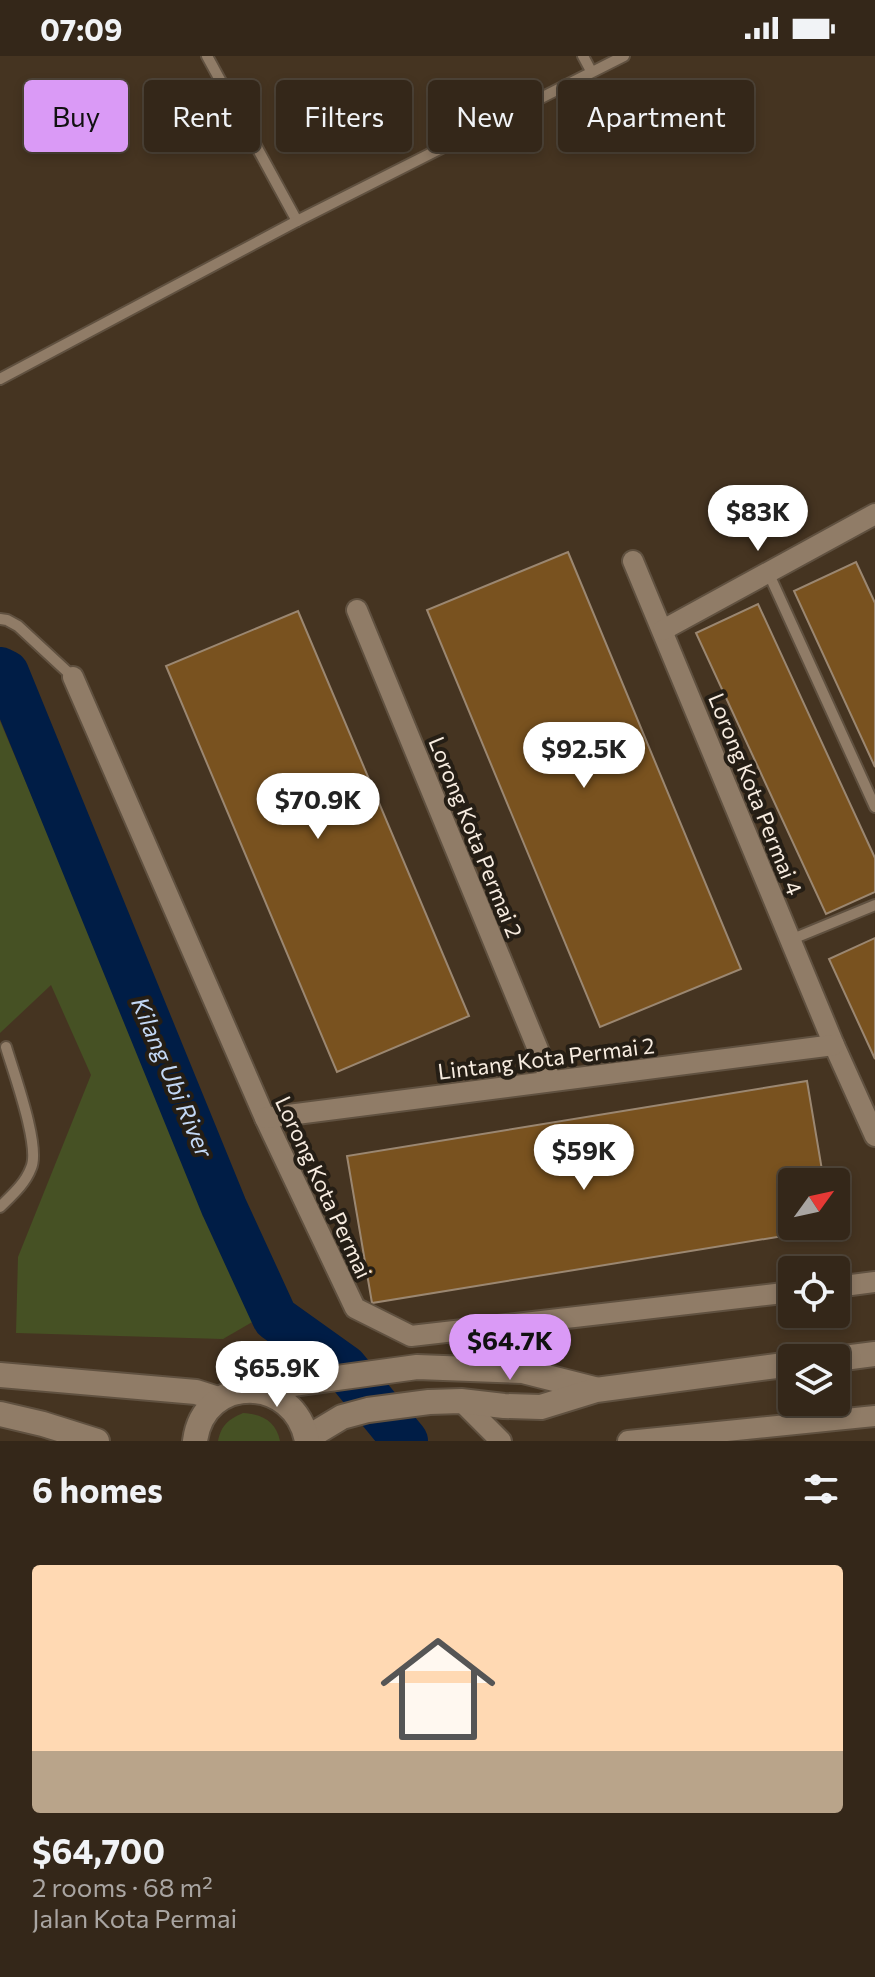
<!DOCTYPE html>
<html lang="en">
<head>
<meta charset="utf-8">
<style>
	:root { --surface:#342719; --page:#3c2f22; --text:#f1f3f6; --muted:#a9a5a2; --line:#4e4438; --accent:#da9af6 }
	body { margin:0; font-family:Commissioner,sans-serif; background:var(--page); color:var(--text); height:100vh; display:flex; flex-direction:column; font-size:30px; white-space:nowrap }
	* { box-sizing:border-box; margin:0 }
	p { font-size:26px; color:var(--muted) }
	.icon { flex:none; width:44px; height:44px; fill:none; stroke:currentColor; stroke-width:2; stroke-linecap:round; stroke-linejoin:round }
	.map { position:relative; height:1385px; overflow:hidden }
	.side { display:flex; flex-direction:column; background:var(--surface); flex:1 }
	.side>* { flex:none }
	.hud { position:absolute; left:24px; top:24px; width:828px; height:72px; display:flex; gap:16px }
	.needle { width:52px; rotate:57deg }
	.tools { position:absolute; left:778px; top:1112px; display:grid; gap:16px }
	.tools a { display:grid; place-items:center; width:72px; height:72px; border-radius:8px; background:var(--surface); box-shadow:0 4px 12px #0003,0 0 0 2px var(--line); font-size:40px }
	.price { position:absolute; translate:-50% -68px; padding:0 18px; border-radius:28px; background:#fff; color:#222; font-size:26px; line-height:52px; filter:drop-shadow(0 2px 4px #0008) }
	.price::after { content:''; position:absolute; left:50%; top:48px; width:24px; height:18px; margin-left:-12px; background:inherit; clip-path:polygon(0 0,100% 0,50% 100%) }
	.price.selected { background:var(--accent); color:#111 }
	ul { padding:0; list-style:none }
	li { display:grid; align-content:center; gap:16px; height:424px; padding:0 32px }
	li+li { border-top:2px solid var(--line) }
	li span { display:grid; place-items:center; height:248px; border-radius:8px; color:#555 }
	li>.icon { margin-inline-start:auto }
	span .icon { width:144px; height:144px; fill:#fffc; stroke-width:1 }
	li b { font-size:34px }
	h2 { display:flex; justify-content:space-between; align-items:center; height:96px; padding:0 32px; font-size:34px }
	.tag { padding:0 28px; border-radius:8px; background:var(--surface); box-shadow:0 4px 12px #0003,0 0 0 2px var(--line); font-size:28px; line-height:72px }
	.tag.selected { background:var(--accent); color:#111 }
	.status { display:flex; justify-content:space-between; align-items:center; height:56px; padding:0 40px; background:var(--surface); direction:ltr }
	.status svg { height:22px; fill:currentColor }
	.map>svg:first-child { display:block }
	.green { fill:#465124 }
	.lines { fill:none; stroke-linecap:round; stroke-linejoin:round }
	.river { stroke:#001d46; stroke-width:46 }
	.building { fill:#79521f; stroke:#9b8771; stroke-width:2 }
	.lane-casing { stroke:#605140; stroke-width:14 }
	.street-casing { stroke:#605140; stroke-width:24 }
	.secondary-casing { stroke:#605140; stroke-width:28 }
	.lane { stroke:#907c67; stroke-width:10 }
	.street { stroke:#907c67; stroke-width:20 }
	.secondary { stroke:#907c67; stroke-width:24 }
	.labels { text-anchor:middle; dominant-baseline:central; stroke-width:8; stroke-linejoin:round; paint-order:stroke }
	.street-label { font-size:22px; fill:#f7ece0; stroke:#251e15 }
	.water-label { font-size:24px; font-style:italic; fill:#c3d8f5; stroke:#251e15 }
</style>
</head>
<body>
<div class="status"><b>07:09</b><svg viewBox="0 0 49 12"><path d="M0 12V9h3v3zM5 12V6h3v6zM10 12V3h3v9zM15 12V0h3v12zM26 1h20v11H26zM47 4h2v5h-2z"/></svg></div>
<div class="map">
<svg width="875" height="1385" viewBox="0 0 875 1385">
	<rect width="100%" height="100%" fill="#453421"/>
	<g class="green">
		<path d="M 0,665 L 254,1265 L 223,1283 L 16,1277 L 18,1201 L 91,1019 L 51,929 L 0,977 Z"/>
		<path d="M 243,1357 C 262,1358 276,1365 280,1385 L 218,1385 C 221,1369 229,1363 243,1357 Z"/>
	</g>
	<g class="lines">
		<path class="river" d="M 0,614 L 6,617 L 224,1151 L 275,1262 L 345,1312 L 405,1385"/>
	</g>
	<g class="building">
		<path d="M 568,496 L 741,913 L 600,971 L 427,554 Z"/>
		<path d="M 856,506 L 875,547 L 875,711 L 794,535 Z"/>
		<path d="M 758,548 L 875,802 L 875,836 L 826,858 L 696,577 Z"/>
		<path d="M 298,555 L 469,960 L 337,1016 L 166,610 Z"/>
		<path d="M 875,882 L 875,1003 L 829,903 Z"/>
		<path d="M 807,1025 L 824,1126 L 792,1126 L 792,1170 L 832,1172 L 372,1247 L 347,1100 Z"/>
	</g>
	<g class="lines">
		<defs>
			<g id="lane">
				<path d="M 207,0 L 297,165"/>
				<path d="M 583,0 L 591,15"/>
				<path d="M 0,323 L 297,165 L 624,0"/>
				<path d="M 768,516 L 875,751"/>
				<path d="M 0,563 L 7,564 L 18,570 L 73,621"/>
				<path d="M 790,884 L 875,849"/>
				<path d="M 0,1151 C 12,1139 25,1128 31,1112 C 41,1091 13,1015 6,991"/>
			</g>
			<g id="street">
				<path d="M 633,505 L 834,989 L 875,1080"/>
				<path d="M 357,554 L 551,1025"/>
				<path d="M 663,574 L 875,458"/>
				<path d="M 73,621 L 265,1062 L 355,1252 L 411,1280 L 792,1236"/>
				<path d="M 265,1062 L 834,989"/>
				<path d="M 836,1231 L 875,1226"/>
				<path d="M 461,1345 L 501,1385"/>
				<path d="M 628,1385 L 875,1360"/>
			</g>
			<g id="secondary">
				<path d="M 836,1303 L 875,1298"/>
				<path d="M 0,1319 L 196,1336 L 218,1343"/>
				<path d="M 235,1336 L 417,1311 L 523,1315 L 594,1333"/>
				<path d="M 0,1358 L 43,1368 L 97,1385"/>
				<path d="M 307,1382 L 342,1361 L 368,1354 L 429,1346 L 461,1345 L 504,1350 L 541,1351 L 596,1334 L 792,1308"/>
				<path d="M 195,1385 C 204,1317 295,1319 307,1385"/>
			</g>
		</defs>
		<use href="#lane" class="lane-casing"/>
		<use href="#street" class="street-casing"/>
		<use href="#secondary" class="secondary-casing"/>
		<use href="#lane" class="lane"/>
		<use href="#street" class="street"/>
		<use href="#secondary" class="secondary"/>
	</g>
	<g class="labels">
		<g class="street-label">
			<text transform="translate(756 738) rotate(68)">Lorong Kota Permai 4</text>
			<text transform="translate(476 781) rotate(68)">Lorong Kota Permai 2</text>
			<text transform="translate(546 1002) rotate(-7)">Lintang Kota Permai 2</text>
			<text transform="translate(324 1131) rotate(65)">Lorong Kota Permai</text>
		</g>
		<g class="water-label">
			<text transform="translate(173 1021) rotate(67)">Kilang Ubi River</text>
		</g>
	</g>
</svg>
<div class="tools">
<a><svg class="needle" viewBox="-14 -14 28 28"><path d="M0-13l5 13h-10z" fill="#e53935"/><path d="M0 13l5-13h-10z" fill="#a9a5a2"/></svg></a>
<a><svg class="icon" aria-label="locate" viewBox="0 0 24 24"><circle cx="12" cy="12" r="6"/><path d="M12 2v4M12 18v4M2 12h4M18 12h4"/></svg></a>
<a><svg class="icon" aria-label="layers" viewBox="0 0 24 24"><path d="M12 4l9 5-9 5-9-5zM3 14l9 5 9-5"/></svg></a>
</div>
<b class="price" style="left:758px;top:497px">$83K</b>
<b class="price" style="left:584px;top:734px">$92.5K</b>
<b class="price" style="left:318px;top:785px">$70.9K</b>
<b class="price" style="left:584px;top:1136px">$59K</b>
<b class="price selected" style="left:510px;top:1326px">$64.7K</b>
<b class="price" style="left:277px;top:1353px">$65.9K</b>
<div class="hud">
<a class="tag selected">Buy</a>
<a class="tag">Rent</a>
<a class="tag">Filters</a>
<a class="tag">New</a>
<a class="tag">Apartment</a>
</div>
</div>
<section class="side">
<h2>6 homes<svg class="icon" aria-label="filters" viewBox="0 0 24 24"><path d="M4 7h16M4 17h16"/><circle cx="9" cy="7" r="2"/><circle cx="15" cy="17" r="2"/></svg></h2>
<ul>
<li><span style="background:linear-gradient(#ffd9b3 75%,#b9a48a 0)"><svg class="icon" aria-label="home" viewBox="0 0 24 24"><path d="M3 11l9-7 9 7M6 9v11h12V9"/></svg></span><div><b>$64,700</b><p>2 rooms · 68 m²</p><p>Jalan Kota Permai</p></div></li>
</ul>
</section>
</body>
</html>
